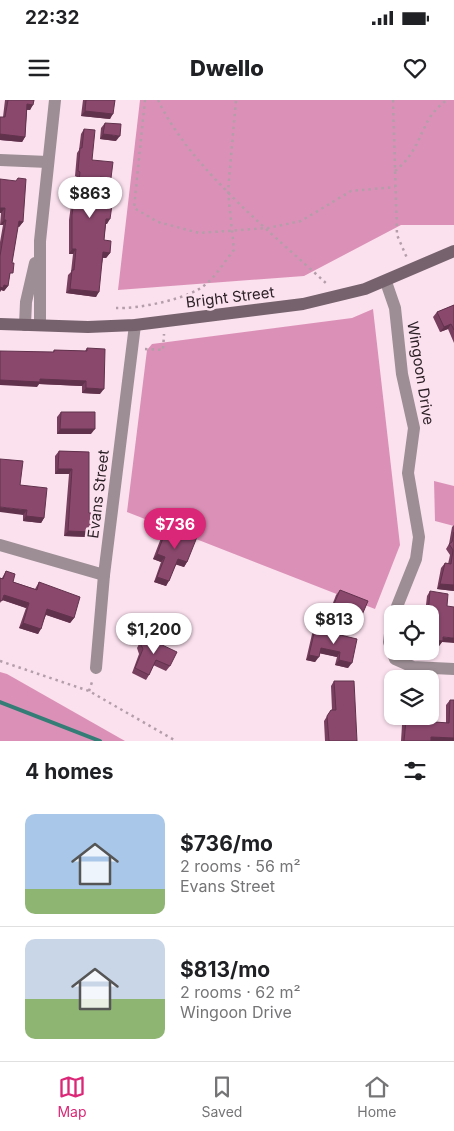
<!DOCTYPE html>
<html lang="en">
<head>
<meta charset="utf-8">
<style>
	:root { --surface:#fff; --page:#f2f2f2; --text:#202124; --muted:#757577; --line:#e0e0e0; --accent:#db2777 }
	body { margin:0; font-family:Inter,sans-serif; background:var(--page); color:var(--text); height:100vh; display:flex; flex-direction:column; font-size:19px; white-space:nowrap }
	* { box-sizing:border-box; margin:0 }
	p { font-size:16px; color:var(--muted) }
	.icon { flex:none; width:28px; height:28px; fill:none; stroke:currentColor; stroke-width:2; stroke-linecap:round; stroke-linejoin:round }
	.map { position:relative; height:641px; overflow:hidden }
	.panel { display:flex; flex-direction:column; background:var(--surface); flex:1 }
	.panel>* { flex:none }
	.tools { position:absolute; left:384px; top:505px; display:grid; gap:10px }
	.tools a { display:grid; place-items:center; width:55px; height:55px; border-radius:10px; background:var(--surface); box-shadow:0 1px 4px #0004; font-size:25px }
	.price { position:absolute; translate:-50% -42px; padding:0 11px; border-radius:18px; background:#fff; color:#222; font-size:16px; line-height:32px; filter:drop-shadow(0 1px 2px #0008) }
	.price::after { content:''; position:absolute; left:50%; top:30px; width:15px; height:11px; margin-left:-8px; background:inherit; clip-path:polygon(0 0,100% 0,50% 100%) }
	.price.active { background:var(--accent); color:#fff }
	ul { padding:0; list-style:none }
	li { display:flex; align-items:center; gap:15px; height:125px; padding:0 25px }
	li+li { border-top:1px solid var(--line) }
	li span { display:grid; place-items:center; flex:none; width:140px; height:100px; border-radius:10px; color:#555 }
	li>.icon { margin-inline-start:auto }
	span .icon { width:60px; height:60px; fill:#fffc; stroke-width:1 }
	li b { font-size:21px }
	h2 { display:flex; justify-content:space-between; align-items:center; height:60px; padding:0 25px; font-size:21px }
	.status { display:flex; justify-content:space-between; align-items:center; height:35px; padding:0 25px; background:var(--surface); direction:ltr }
	.status svg { height:14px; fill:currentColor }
	header { display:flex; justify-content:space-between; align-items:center; height:65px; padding:0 25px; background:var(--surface); font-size:22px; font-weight:800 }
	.tabs { display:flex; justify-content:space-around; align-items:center; height:70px; border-top:1px solid var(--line); background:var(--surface); font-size:14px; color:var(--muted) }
	.tabs a { display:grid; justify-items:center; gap:2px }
	.tabs .active { color:var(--accent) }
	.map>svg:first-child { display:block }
	.forest { fill:#db91b7 }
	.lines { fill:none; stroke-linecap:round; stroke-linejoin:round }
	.stream { stroke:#337d76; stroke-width:4 }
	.path { stroke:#b49ea9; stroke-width:2.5; stroke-dasharray:2.5 4; stroke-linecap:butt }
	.street { stroke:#9c8e94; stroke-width:12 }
	.secondary { stroke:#76626c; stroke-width:12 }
	.wall { fill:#773e5e }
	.shaded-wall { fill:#61324c }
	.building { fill:#8a486d; stroke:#61324c }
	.labels { text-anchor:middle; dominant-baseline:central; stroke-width:5; stroke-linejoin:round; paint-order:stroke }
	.street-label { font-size:15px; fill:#2b1f25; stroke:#fbe1ee }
</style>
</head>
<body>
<div class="status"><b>22:32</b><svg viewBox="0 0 49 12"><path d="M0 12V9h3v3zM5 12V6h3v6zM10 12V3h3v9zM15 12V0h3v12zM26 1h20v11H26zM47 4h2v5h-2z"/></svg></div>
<header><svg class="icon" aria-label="menu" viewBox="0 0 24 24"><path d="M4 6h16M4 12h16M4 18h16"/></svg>Dwello<svg class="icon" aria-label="heart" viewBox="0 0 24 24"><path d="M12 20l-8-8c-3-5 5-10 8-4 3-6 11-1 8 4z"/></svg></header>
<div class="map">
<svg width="454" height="641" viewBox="0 0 454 641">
	<rect width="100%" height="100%" fill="#fbe1ee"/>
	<g class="forest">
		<path d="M 140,0 L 454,0 L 454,125 L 401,125 L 304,176 L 118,190 Z"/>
		<path d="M 373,209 L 400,445 L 375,509 L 127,412 L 147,250 L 152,244 L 352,218 Z"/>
		<path d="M 434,381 L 454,386 L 454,426 L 435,421 Z"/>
		<path d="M 0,572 L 7,574 L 125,641 L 0,641 Z"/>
	</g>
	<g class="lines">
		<path class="stream" d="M 0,602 L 100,641"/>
		<g class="path">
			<path d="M 145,0 L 134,108 L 158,122 L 199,133 L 268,128 L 301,121 L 351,91 L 395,87"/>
			<path d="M 158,0 C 191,69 272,133 328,185"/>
			<path d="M 393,0 L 397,135 L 407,158"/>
			<path d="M 395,71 C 425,47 418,20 447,0"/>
			<path d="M 116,208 C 138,209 190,199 206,184 C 217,175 225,161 234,150 L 228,91 L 236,0"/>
			<path d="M 145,249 L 163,250 L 164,234"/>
			<path d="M 0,561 L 89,591 L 176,641"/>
			<path d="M 89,591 L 93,579"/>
		</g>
		<g class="street">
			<path d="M 0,60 L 48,62"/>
			<path d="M 386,182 L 395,208 L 402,274 L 414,328 L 408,373 L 419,437 L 416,459 L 394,514"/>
			<path d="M 25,225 L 26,202 L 35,163"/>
			<path d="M 40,225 L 40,141 L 55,0"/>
			<path d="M 0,445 L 104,475"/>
			<path d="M 392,518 L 389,542 L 395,559 L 413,567 L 454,569"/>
			<path d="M 96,568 L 104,475 L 135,225"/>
		</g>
		<path class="secondary" d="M 0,224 L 88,227 L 135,225 L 303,204 L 365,189 L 454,151"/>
	</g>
	<g class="wall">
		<path d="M 5,0 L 34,0 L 30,10 L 27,10 L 25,37 L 22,42 L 0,40 L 0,17 L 3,17 Z"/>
		<path d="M 83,0 L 115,0 L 110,19 L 81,16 Z"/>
		<path d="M 105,23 L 116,41 L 100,39 L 101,28 Z"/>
		<path d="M 84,29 L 92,60 L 108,83 L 99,82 L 98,98 L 106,104 L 107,124 L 106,124 L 104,140 L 110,153 L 106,158 L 103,158 L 96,197 L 66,193 L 68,175 L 71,172 L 73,154 L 69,154 L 69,120 L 71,105 L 74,101 L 77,77 L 75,76 L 77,53 L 79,50 L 81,34 Z"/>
		<path d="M 0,79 L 23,122 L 19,127 L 18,126 L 8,186 L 4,191 L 1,190 L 0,192 L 0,142 L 3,125 L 0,125 L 1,113 Z"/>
		<path d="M 454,205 L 454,243 L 448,229 L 440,232 L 433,217 L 437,212 Z"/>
		<path d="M 87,248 L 100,294 L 82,293 L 82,286 L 39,284 L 37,287 L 54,250 L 85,251 Z"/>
		<path d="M 61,312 L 91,334 L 57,334 L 57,317 Z"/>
		<path d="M 59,351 L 89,352 L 89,413 L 88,437 L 64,436 L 69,374 L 55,374 L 55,356 Z"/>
		<path d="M 20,385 L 44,418 L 41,423 L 23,421 L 23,415 Z"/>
		<path d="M 171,424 L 187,462 L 184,467 L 176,464 L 166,486 L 154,482 L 161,462 L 153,459 L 161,438 L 165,433 L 166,434 L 168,429 Z"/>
		<path d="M 454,425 L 454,491 L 437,489 L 441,468 L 445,463 L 448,464 L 450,455 L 446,449 L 449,444 L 452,427 Z"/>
		<path d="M 6,471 L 13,482 L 35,489 L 39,482 L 74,518 L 70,523 L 46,515 L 38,534 L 19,528 L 26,508 L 2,500 L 0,503 L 0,478 L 2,478 Z"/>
		<path d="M 340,490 L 355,527 L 328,516 L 336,495 Z"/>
		<path d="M 430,491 L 442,542 L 439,546 L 430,514 L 425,514 L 427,496 Z"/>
		<path d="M 315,529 L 357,539 L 348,568 L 335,565 L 337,557 L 320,553 L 315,562 L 306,560 L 312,534 Z"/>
		<path d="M 143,536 L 170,566 L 166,571 L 153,565 L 149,575 L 146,580 L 132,573 L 139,554 L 137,548 Z"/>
		<path d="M 334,581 L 357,641 L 325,641 L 324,621 L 331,610 L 332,610 L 331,586 Z"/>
		<path d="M 450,600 L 454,641 L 401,641 L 402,625 L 406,620 L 446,623 L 446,605 Z"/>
	</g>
	<g class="shaded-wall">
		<path d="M 27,4 L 33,5 L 30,10 L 24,9 Z"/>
		<path d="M 85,11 L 113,14 L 110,19 L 81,16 Z"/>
		<path d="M 0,34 L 25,37 L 22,42 L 0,40 Z"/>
		<path d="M 103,34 L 120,36 L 116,41 L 100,39 Z"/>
		<path d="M 100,77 L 111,78 L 108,83 L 96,82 Z"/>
		<path d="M 0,108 L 5,108 L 1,113 L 0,113 Z"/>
		<path d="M 106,119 L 110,119 L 107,124 L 103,124 Z"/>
		<path d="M 4,120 L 6,120 L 3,125 L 0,125 Z"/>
		<path d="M 19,121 L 23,122 L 19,127 L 16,126 Z"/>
		<path d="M 72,149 L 76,149 L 73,154 L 69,154 Z"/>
		<path d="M 103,152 L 110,153 L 106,158 L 100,157 Z"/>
		<path d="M 4,185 L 8,186 L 4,191 L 1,190 L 0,192 L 0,187 Z"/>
		<path d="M 70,189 L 99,192 L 96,197 L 66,193 Z"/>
		<path d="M 451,224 L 448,229 L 440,232 L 444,227 Z"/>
		<path d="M 40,279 L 86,281 L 82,286 L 39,284 L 37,287 L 0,285 L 0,280 Z"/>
		<path d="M 86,288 L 104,289 L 100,294 L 82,293 Z"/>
		<path d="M 60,329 L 95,329 L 91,334 L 57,334 Z"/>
		<path d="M 58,369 L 72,369 L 69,374 L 55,374 Z"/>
		<path d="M 0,407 L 27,410 L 23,415 L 0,412 Z"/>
		<path d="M 26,416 L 44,418 L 41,423 L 23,421 Z"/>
		<path d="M 68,431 L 92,432 L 88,437 L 64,436 Z"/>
		<path d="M 157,454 L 165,457 L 161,462 L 153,459 Z"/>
		<path d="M 178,459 L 187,462 L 184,467 L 174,464 Z"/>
		<path d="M 157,477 L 169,481 L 166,486 L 154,482 Z"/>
		<path d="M 440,484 L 454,485 L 454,491 L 437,489 Z"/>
		<path d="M 4,495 L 29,503 L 26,508 L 0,499 Z"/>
		<path d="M 47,509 L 74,518 L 70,523 L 44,514 Z"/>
		<path d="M 331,511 L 359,522 L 355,527 L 328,516 Z"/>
		<path d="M 23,523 L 41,529 L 38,534 L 19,528 Z"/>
		<path d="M 443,537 L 454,538 L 454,543 L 442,542 L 439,546 L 430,545 L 430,540 Z"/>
		<path d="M 321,548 L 340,552 L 337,557 L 318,553 Z"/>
		<path d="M 309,555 L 319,557 L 315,562 L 306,560 Z"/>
		<path d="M 339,560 L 352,563 L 348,568 L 335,565 Z"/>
		<path d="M 431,637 L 454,638 L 454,641 L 429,641 Z"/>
	</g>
	<g class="building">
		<path d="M 8,0 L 34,0 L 33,5 L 27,4 L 25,37 L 0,34 L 0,17 L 5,17 Z"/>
		<path d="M 86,0 L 115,0 L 113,14 L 85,11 Z"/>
		<path d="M 105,23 L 121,24 L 120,36 L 103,34 Z"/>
		<path d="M 84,29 L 95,30 L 92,60 L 113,62 L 111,78 L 100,77 L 98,98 L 107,99 L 106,104 L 112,105 L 110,119 L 106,119 L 104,140 L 111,141 L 110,153 L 103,152 L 99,192 L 70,189 L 72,170 L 74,170 L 76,149 L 72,149 L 72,115 L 74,100 L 77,101 L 80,72 L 78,71 L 80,48 L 82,48 Z"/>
		<path d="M 18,78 L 26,79 L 23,122 L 19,121 L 12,163 L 14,163 L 13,173 L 10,173 L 8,186 L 4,185 L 3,188 L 0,187 L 0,156 L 6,120 L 4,120 L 5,108 L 0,108 L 0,79 L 16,81 Z"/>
		<path d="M 454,205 L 454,230 L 451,224 L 444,227 L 437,212 Z"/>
		<path d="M 87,248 L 105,249 L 104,289 L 86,288 L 86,281 L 40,279 L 40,282 L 0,280 L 0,251 L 54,252 L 54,250 L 87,251 Z"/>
		<path d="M 61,312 L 95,312 L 95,329 L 60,329 Z"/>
		<path d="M 59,351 L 89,352 L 89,413 L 92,413 L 92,432 L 68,431 L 72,369 L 58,369 Z"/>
		<path d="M 0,359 L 23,361 L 20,385 L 47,388 L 44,418 L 26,416 L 27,410 L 0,407 Z"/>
		<path d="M 171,424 L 197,437 L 187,462 L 178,459 L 169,481 L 157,477 L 165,457 L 157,454 L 165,433 L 168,434 Z"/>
		<path d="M 454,432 L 454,485 L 440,484 L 445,463 L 451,464 L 453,450 L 449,444 L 452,442 Z"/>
		<path d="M 6,471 L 15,474 L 13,482 L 37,490 L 39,482 L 80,497 L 74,518 L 47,509 L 41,529 L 23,523 L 29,503 L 4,495 L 2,501 L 0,500 L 0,478 L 3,479 Z"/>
		<path d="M 340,490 L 368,501 L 359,522 L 331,511 Z"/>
		<path d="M 430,491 L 448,494 L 447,506 L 454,507 L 454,538 L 443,537 L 443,541 L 430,540 L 430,514 L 428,514 Z"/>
		<path d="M 315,529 L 357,539 L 352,563 L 339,560 L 340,552 L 321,548 L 319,557 L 309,555 Z"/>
		<path d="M 143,536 L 177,552 L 170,566 L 156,560 L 149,575 L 135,568 L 143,549 L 140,543 Z"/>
		<path d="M 334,581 L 354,581 L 357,641 L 329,641 L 327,616 L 331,610 L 336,610 Z"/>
		<path d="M 450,600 L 454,600 L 454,638 L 431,637 L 431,641 L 404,641 L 406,620 L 449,623 Z"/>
	</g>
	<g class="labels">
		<g class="street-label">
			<text transform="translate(230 197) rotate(-7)">Bright Street</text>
			<text transform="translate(421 273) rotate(81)">Wingoon Drive</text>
			<text transform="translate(98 394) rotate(-83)">Evans Street</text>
		</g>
	</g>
</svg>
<div class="tools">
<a><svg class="icon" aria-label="locate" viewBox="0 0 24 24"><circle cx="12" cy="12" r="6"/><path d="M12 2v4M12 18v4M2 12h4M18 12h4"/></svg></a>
<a><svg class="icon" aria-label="layers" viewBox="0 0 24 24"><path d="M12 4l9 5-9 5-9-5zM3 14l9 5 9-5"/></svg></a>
</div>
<b class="price" style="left:90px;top:119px">$863</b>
<b class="price active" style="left:175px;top:450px">$736</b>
<b class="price" style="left:334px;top:545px">$813</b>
<b class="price" style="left:154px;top:555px">$1,200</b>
</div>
<section class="panel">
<h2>4 homes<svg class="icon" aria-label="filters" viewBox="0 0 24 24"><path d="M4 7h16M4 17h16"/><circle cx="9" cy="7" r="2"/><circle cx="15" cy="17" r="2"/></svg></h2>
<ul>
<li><span style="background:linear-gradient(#a9c7e8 75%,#8fb573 0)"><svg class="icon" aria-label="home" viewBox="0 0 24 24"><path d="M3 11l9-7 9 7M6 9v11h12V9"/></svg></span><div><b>$736/mo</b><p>2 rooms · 56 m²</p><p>Evans Street</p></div></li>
<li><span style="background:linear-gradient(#c9d6e8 60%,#8fb573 0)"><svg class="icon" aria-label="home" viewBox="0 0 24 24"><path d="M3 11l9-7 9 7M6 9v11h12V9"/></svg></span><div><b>$813/mo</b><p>2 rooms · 62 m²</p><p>Wingoon Drive</p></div></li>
</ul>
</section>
<nav class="tabs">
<a class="active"><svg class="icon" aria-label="map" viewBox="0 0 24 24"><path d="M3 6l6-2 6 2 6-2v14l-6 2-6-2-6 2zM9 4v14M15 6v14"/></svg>Map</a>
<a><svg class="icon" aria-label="saved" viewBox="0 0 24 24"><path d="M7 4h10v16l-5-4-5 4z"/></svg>Saved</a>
<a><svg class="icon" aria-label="home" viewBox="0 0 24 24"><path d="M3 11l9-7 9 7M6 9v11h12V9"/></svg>Home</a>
</nav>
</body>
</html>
